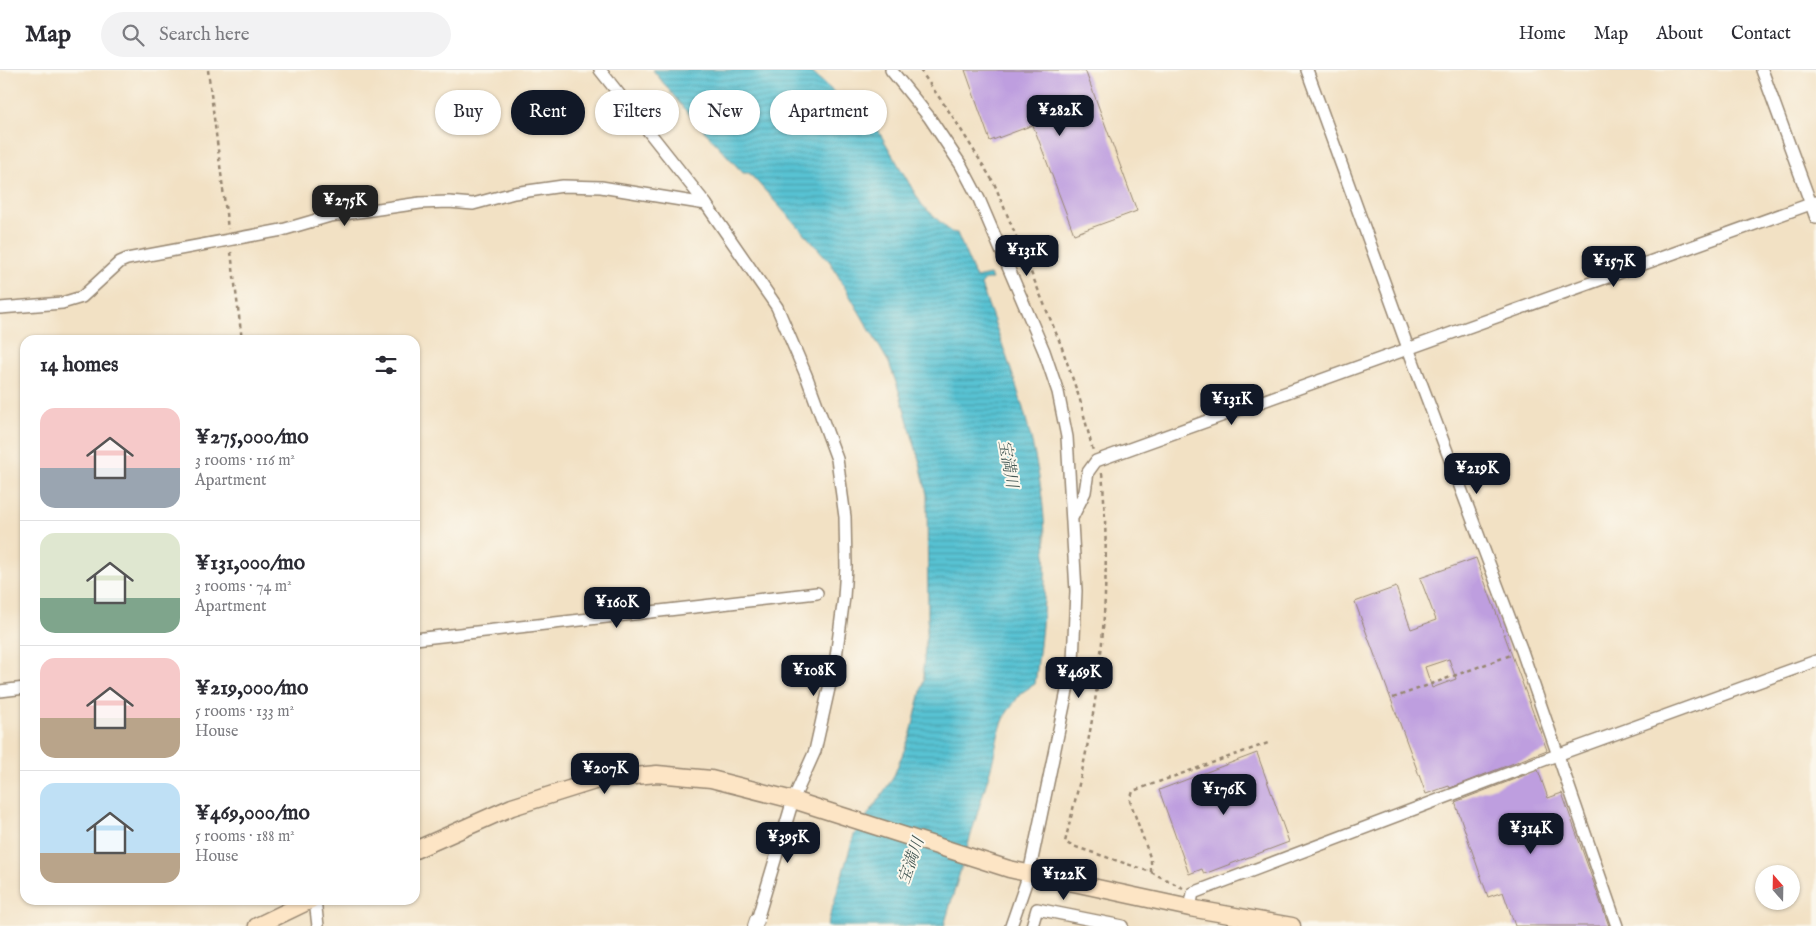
<!DOCTYPE html>
<html lang="en">
<head>
<meta charset="utf-8">
<style>
	:root { --surface:#fff; --page:#f2f2f3; --text:#2b2b33; --muted:#7c7c81; --line:#e1e1e2; --accent:#111827 }
	body { margin:0; font-family:"IM FELL English","Noto Serif JP",serif; background:var(--page); color:var(--text); height:100vh; display:flex; flex-direction:column; font-size:19px; white-space:nowrap }
	* { box-sizing:border-box; margin:0 }
	p { font-size:16px; color:var(--muted) }
	.icon { flex:none; width:28px; height:28px; fill:none; stroke:currentColor; stroke-width:2; stroke-linecap:round; stroke-linejoin:round }
	.map { position:relative; flex:1; overflow:hidden }
	.side { position:absolute; left:20px; top:265px; width:400px; height:570px; display:flex; flex-direction:column; background:var(--surface); border-radius:15px; box-shadow:0 1px 4px #0004 }
	.side>* { flex:none }
	.top-card { position:absolute; left:435px; top:20px; width:475px; height:45px; display:flex; gap:10px }
	.needle { width:32px; rotate:340deg }
	.buttons { position:absolute; left:1755px; top:795px; display:grid; gap:10px }
	.buttons a { display:grid; place-items:center; width:45px; height:45px; border-radius:50%; background:var(--surface); box-shadow:0 1px 4px #0004; font-size:25px }
	.price { position:absolute; translate:-50% -42px; padding:0 11px; border-radius:10px; background:var(--accent); color:#fff; font-size:16px; line-height:32px; filter:drop-shadow(0 1px 2px #0008) }
	.price::after { content:''; position:absolute; left:50%; top:30px; width:15px; height:11px; margin-left:-8px; background:inherit; clip-path:polygon(0 0,100% 0,50% 100%) }
	.price.active { background:#222; color:#fff }
	ul { padding:0; list-style:none }
	li { display:flex; align-items:center; gap:15px; height:125px; padding:0 20px }
	li+li { border-top:1px solid var(--line) }
	li span { display:grid; place-items:center; flex:none; width:140px; height:100px; border-radius:15px; color:#555 }
	li>.icon { margin-inline-start:auto }
	span .icon { width:60px; height:60px; fill:#fffc; stroke-width:1 }
	li b { font-size:21px }
	h2 { display:flex; justify-content:space-between; align-items:center; height:60px; padding:0 20px; font-size:21px }
	.tag { padding:0 18px; border-radius:22px; background:var(--surface); box-shadow:0 1px 4px #0004; font-size:18px; line-height:45px }
	.tag.active { background:var(--accent); color:#fff }
	header { display:flex; align-items:center; gap:30px; box-sizing:border-box; height:70px; padding:0 25px; background:var(--surface); border-bottom:1px solid var(--line) }
	header strong { font-size:24px }
	nav { display:flex; gap:28px; margin-inline-start:auto; font-size:18px }
	.search { width:350px; height:45px; background:var(--page); display:flex; align-items:center; gap:12px; box-sizing:border-box; padding:0 18px; border-radius:28px; color:var(--muted); font-size:19px }
	.map>svg:first-child { display:block }
	.water { fill:url(#water-rules); stroke:#4a7678 }
	.building { fill:#be9edf; fill-rule:evenodd }
	.lines { fill:none; stroke-linecap:round; stroke-linejoin:round }
	.minor-casing { stroke:#968671; stroke-width:14 }
	.tertiary-casing { stroke:#968671; stroke-width:16 }
	.secondary-casing { stroke:#968671; stroke-width:19 }
	.path { stroke:#968671; stroke-width:2.5; stroke-dasharray:4 4; stroke-linecap:butt }
	.minor { stroke:#fff; stroke-width:11 }
	.tertiary { stroke:#fff; stroke-width:14 }
	.secondary { stroke:#fde5c5; stroke-width:16 }
	.labels { text-anchor:middle; dominant-baseline:central; stroke-width:4; stroke-linejoin:round; paint-order:stroke }
	.water-label { font-size:16px; font-style:italic; fill:#445854; stroke:#fbf7ec }
</style>
</head>
<body>
<header>
<strong>Map</strong>
<div class="search"><svg class="icon" aria-label="search" viewBox="0 0 24 24"><circle cx="10" cy="10" r="6"/><path d="M15 15l6 6"/></svg>Search here</div>
<nav><a>Home</a><a>Map</a><a>About</a><a>Contact</a></nav>
</header>
<div class="map">
<svg width="1816" height="856" viewBox="0 0 1816 856">
	<defs>
		<pattern id="water-rules" width="6" height="5" patternUnits="userSpaceOnUse" patternTransform="scale(1.25)"><rect width="6" height="5" fill="#58c2d3"/><path d="M0 2.5h6" fill="none" stroke="#4a9eab"/></pattern>
	</defs>
	<rect width="100%" height="100%" fill="#fbf7ec"/>
	<filter id="ink" filterUnits="userSpaceOnUse"><feTurbulence type="fractalNoise" baseFrequency=".02" numOctaves="2"/><feDisplacementMap in="SourceGraphic" scale="10" xChannelSelector="R" yChannelSelector="G"/><feConvolveMatrix kernelMatrix="1 2 1 2 8 2 1 2 1" color-interpolation-filters="sRGB"/></filter>
	<filter id="wash" filterUnits="userSpaceOnUse"><feTurbulence type="fractalNoise" baseFrequency=".0096" numOctaves="4" result="noise"/><feDisplacementMap in="SourceGraphic" scale="20" xChannelSelector="R" yChannelSelector="G"/><feGaussianBlur stdDeviation="1.12" result="paint"/><feColorMatrix in="noise" values="0 0 0 0 0 0 0 0 0 0 0 0 0 0 0 0 0 1.4 0 .05"/><feComposite in="paint" operator="in"/></filter>
	<g filter="url(#wash)">
		<rect width="100%" height="100%" fill="#f2e1c4"/>
		<path class="water" d="M 653,0 L 809,0 L 879,62 L 922,135 L 951,162 L 957,163 L 976,208 L 990,205 L 992,209 L 986,209 L 981,215 C 1005,282 1031,349 1041,420 C 1050,485 1044,549 1035,614 L 1021,623 L 1006,644 L 999,662 L 992,694 L 944,856 L 827,856 L 854,765 L 893,708 L 911,663 L 924,609 L 923,598 L 928,548 L 927,425 L 920,393 L 898,318 L 889,293 L 830,192 L 749,103 L 743,103 L 685,40 Z"/>
		<g id="blocks">
			<g class="building">
				<path d="M 965,0 L 1085,0 L 1137,141 L 1074,164 L 1033,55 L 990,71 Z"/>
				<path d="M 1476,488 L 1547,680 L 1450,718 L 1449,716 L 1426,724 L 1355,532 L 1396,517 L 1411,559 L 1436,550 L 1420,508 ZM 1449,589 L 1456,609 L 1432,618 L 1425,597 Z"/>
				<path d="M 1257,683 L 1289,772 L 1204,804 L 1202,799 L 1189,804 L 1159,720 Z"/>
				<path d="M 1538,700 L 1548,728 L 1562,723 L 1609,856 L 1515,856 L 1503,822 L 1488,827 L 1455,732 Z"/>
			</g>
		</g>
	</g>
	<g filter="url(#ink)">
		<use href="#blocks" fill-opacity="0" stroke="#968671" stroke-width="1"/>
		<g class="lines">
			<defs>
				<g id="minor">
					<path d="M 600,0 L 706,134 L 777,237 L 806,305 L 837,389 L 845,447 L 846,497 L 844,527 L 836,587 L 815,681 L 793,730 L 757,850"/>
					<path d="M 891,0 L 929,47 L 961,95 L 979,129 L 1044,281 L 1058,322 L 1067,367 L 1076,521 L 1073,592 L 1029,804 L 1011,856"/>
					<path d="M 1307,0 L 1408,278 L 1522,581 L 1617,856"/>
					<path d="M 1762,0 L 1816,148"/>
					<path d="M 0,238 L 62,233 L 82,227 L 120,192 L 127,189 L 282,160 L 330,146 L 420,133 L 449,132 L 473,134 L 514,123 L 563,116 L 601,117 L 706,134"/>
					<path d="M 1073,446 L 1085,422 L 1088,402 L 1096,391 L 1816,132"/>
					<path d="M 415,569 L 817,523"/>
					<path d="M 0,621 L 25,618"/>
					<path d="M 315,830 L 318,856"/>
					<path d="M 1190,838 L 1193,823 L 1557,685 L 1816,591"/>
					<path d="M 1032,856 L 1037,839 L 1122,856"/>
				</g>
				<path id="tertiary" d="M 755,856 L 757,850"/>
				<g id="secondary">
					<path d="M 415,780 L 512,737 L 601,709 L 657,704 L 711,709 L 793,730 L 1009,799 L 1190,838 L 1292,856"/>
					<path d="M 257,856 L 311,830"/>
				</g>
			</defs>
			<use href="#minor" class="minor-casing"/>
			<use href="#tertiary" class="tertiary-casing"/>
			<use href="#secondary" class="secondary-casing"/>
			<g class="path">
				<path d="M 208,0 L 228,159"/>
				<path d="M 920,0 L 955,50 L 994,113 L 1061,275 L 1080,330 L 1093,381"/>
				<path d="M 231,182 L 242,270"/>
				<path d="M 1102,403 C 1110,492 1105,584 1088,672 C 1082,705 1073,738 1065,772 L 1070,775 L 1151,802 L 1183,818"/>
				<path d="M 1393,628 L 1511,585"/>
				<path d="M 1151,802 L 1151,790 L 1130,731 L 1133,721 L 1268,673"/>
			</g>
			<use href="#minor" class="minor"/>
			<use href="#tertiary" class="tertiary"/>
			<use href="#secondary" class="secondary"/>
		</g>
	</g>
	<g class="labels">
		<g class="water-label">
			<text transform="translate(1007 394) rotate(80)">宝満川</text>
			<text transform="translate(912 791) rotate(-71)">宝満川</text>
		</g>
	</g>
</svg>
<div class="buttons">
<a><svg class="needle" viewBox="-14 -14 28 28"><path d="M0-13l5 13h-10z" fill="#e53935"/><path d="M0 13l5-13h-10z" fill="#7c7c81"/></svg></a>
</div>
<b class="price" style="left:1060px;top:67px">¥282K</b>
<b class="price active" style="left:345px;top:157px">¥275K</b>
<b class="price" style="left:1027px;top:207px">¥131K</b>
<b class="price" style="left:1614px;top:218px">¥157K</b>
<b class="price" style="left:1232px;top:356px">¥131K</b>
<b class="price" style="left:1477px;top:425px">¥219K</b>
<b class="price" style="left:617px;top:559px">¥160K</b>
<b class="price" style="left:814px;top:627px">¥108K</b>
<b class="price" style="left:1079px;top:629px">¥469K</b>
<b class="price" style="left:605px;top:725px">¥207K</b>
<b class="price" style="left:1224px;top:746px">¥176K</b>
<b class="price" style="left:1531px;top:785px">¥314K</b>
<b class="price" style="left:788px;top:794px">¥395K</b>
<b class="price" style="left:1064px;top:831px">¥122K</b>
<div class="top-card">
<a class="tag">Buy</a>
<a class="tag active">Rent</a>
<a class="tag">Filters</a>
<a class="tag">New</a>
<a class="tag">Apartment</a>
</div>
<section class="side">
<h2>14 homes<svg class="icon" aria-label="filters" viewBox="0 0 24 24"><path d="M4 7h16M4 17h16"/><circle cx="9" cy="7" r="2"/><circle cx="15" cy="17" r="2"/></svg></h2>
<ul>
<li><span style="background:linear-gradient(#f6c9c9 60%,#9aa5b1 0)"><svg class="icon" aria-label="home" viewBox="0 0 24 24"><path d="M3 11l9-7 9 7M6 9v11h12V9"/></svg></span><div><b>¥275,000/mo</b><p>3 rooms · 116 m²</p><p>Apartment</p></div></li>
<li><span style="background:linear-gradient(#dfe7d0 65%,#7fa58c 0)"><svg class="icon" aria-label="home" viewBox="0 0 24 24"><path d="M3 11l9-7 9 7M6 9v11h12V9"/></svg></span><div><b>¥131,000/mo</b><p>3 rooms · 74 m²</p><p>Apartment</p></div></li>
<li><span style="background:linear-gradient(#f6c9c9 60%,#b9a48a 0)"><svg class="icon" aria-label="home" viewBox="0 0 24 24"><path d="M3 11l9-7 9 7M6 9v11h12V9"/></svg></span><div><b>¥219,000/mo</b><p>5 rooms · 133 m²</p><p>House</p></div></li>
<li><span style="background:linear-gradient(#bfe0f5 70%,#b9a48a 0)"><svg class="icon" aria-label="home" viewBox="0 0 24 24"><path d="M3 11l9-7 9 7M6 9v11h12V9"/></svg></span><div><b>¥469,000/mo</b><p>5 rooms · 188 m²</p><p>House</p></div></li>
</ul>
</section>
</div>
</body>
</html>
